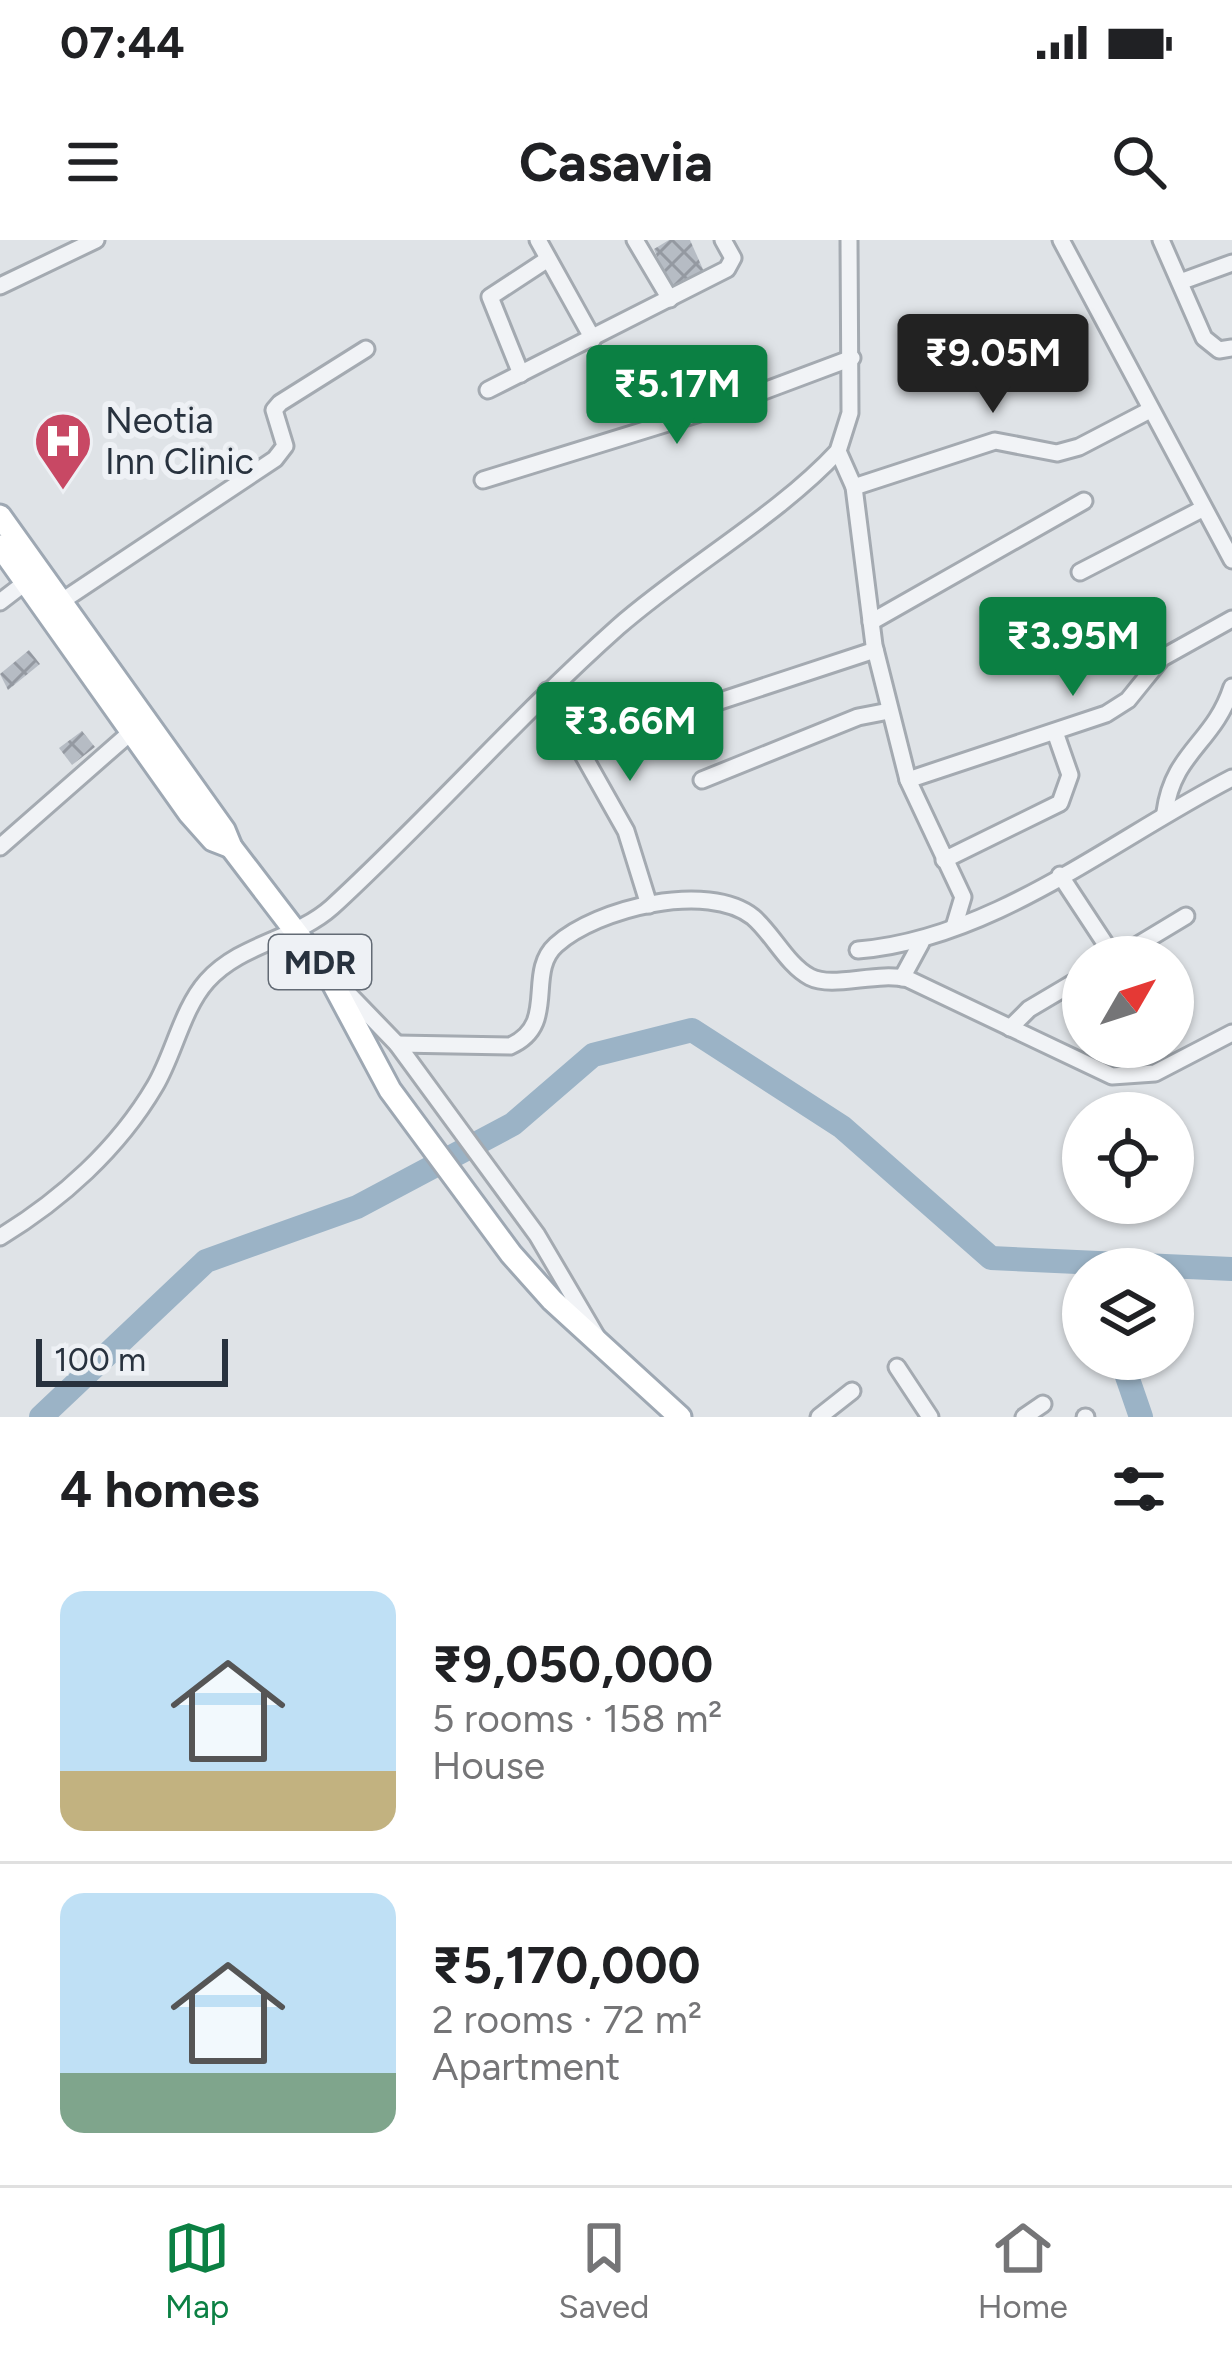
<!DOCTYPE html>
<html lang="en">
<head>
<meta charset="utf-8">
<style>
	:root { --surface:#fff; --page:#f6f6f6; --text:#202124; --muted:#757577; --line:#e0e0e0; --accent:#0b8043 }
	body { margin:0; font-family:Figtree,sans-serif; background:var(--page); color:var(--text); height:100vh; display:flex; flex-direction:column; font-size:45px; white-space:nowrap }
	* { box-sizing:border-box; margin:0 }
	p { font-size:39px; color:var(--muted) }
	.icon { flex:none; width:66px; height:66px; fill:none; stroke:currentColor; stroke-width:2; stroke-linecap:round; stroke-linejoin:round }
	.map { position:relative; height:1177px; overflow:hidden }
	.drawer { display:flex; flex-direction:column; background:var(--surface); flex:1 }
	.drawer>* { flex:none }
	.needle { width:78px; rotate:51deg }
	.controls { position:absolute; left:1062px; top:696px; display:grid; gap:24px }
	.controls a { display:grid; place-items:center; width:132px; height:132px; border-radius:50%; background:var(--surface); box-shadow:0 3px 9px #0004; font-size:60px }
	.scale { position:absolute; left:36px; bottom:30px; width:192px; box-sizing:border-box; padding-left:12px; border:6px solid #28323e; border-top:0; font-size:33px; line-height:42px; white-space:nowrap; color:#28323e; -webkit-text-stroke:9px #eef1f5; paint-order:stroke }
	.price { position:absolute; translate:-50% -102px; padding:0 27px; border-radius:12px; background:var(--accent); color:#fff; font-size:39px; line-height:78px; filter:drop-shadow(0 3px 6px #0008) }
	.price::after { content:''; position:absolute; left:50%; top:72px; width:36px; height:27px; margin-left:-18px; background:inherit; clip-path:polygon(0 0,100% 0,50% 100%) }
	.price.current { background:#222; color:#fff }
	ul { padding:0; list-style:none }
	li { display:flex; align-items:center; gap:36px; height:300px; padding:0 60px }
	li+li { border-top:3px solid var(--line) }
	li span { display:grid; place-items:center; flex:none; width:336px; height:240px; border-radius:24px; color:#555 }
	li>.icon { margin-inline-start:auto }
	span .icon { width:144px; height:144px; fill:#fffc; stroke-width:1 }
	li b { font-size:51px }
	h2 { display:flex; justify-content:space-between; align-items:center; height:144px; padding:0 60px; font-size:51px }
	.status { display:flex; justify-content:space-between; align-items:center; height:84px; padding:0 60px; background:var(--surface); direction:ltr }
	.status svg { height:33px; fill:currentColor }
	header { display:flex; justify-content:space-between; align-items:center; height:156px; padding:0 60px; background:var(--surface); font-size:54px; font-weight:700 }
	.tab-bar { display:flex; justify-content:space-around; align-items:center; height:168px; border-top:3px solid var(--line); background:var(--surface); font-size:33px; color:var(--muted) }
	.tab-bar a { display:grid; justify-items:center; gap:6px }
	.tab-bar .current { color:var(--accent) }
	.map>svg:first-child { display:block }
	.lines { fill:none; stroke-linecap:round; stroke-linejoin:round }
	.river { stroke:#9bb3c6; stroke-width:24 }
	.building { fill:url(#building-cross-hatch) }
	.minor-casing { stroke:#a4aab1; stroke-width:21 }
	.major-casing { stroke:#9ea8b3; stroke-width:27 }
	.minor { stroke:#f1f3f6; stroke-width:15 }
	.major { stroke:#fff; stroke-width:21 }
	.labels { text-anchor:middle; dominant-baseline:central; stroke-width:12; stroke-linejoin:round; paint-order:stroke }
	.shield { fill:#eef1f5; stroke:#636b75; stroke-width:3 }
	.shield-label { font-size:33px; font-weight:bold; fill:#28323e }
	.poi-label { font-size:36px; fill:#28323e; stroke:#eef1f5; text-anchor:start }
</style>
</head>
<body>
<div class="status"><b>07:44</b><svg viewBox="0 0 49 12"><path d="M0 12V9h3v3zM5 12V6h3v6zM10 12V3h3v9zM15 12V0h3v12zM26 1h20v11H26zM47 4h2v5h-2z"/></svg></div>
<header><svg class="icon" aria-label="menu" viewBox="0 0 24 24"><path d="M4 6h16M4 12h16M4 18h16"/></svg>Casavia<svg class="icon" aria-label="search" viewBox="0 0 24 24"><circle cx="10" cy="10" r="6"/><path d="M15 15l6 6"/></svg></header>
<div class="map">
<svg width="1232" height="1177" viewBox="0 0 1232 1177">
	<defs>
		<pattern id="building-cross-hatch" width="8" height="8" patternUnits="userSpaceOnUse" patternTransform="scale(3)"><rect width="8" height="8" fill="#b6bcc4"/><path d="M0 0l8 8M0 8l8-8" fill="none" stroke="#9499a1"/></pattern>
	</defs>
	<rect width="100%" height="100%" fill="#dfe3e7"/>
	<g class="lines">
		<g class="river">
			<path d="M 1121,1119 L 1141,1177"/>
			<path d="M 41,1177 L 206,1021 L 357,967 L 513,884 L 593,815 L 692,790 L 842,887 L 991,1018 L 1232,1029"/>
		</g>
	</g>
	<g class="building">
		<path d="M 669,0 L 690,0 L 706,36 L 671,52 L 654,9 Z"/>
		<path d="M 29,410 L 40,424 L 8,450 L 0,434 Z"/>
		<path d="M 82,491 L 95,507 L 72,525 L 59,508 Z"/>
	</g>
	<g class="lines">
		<defs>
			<g id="minor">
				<path d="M 538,0 L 593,99"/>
				<path d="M 635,0 L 670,59"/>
				<path d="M 1061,0 L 1232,320"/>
				<path d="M 1161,0 L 1204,98 L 1219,110 L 1232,108"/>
				<path d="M 1180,42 L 1232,23"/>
				<path d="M 0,46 L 96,0"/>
				<path d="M 521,134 L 490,57 L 548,19"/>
				<path d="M 488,150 L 727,29 L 733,18 L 723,0"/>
				<path d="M 838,211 L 854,247 L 874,405 L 908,540 L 963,657 L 954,687"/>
				<path d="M 483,240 L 729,164 L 852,118"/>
				<path d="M 854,247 L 995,201 L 1057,213 L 1079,207 L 1150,170"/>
				<path d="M 1080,332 L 1202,269"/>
				<path d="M 0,362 L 30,339"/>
				<path d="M 56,365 L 275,219 L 285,206 L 274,170 L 280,163 L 366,109"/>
				<path d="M 871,382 L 1084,261"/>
				<path d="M 547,451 L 626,591 L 649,665"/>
				<path d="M 714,463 L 875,410"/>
				<path d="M 702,540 L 858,477 L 889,471"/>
				<path d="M 908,540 L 1106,474 L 1128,460 L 1162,418 L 1232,379"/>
				<path d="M 1165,572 C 1173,512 1214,503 1232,447"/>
				<path d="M 0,607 L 130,493"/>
				<path d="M 944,620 L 1060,563 L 1070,535 L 1055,492"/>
				<path d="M 1060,635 L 1114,717"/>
				<path d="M 858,710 C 994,699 1113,599 1232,538"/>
				<path d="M 1118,717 L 1186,676"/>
				<path d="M 902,738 L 921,703"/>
				<path d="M 340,745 L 397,804 L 537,995 L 597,1097"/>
				<path d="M 1010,788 L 1029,769 L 1083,737"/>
				<path d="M 397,804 L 510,806 C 559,785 525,733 556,705 C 597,668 708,641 753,677 C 773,694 787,725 810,737 C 833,749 877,731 908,739 L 1112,836 L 1155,833 L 1232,793"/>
				<path d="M 0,997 C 61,960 118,909 155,846 C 174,814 182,769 207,741 C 241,703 295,700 332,667 C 430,577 518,476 618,387 C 685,328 779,275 838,211 L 850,173 L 849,0"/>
				<path d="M 897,1127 L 930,1177"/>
				<path d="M 819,1177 L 852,1151"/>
				<path d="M 1024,1177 L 1043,1164"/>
				<path d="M 1085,1177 L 1086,1177"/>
			</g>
			<g id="major">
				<path d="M 0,276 L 224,590 L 231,607 L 328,734 L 390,850 L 511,1014 L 552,1060 L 680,1177"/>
				<path d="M 0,306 L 189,573 L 213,600 L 231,607"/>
			</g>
		</defs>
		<use href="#minor" class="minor-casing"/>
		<use href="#major" class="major-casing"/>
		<use href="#minor" class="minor"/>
		<use href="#major" class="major"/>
	</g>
	<defs>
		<symbol id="hospital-pin" viewBox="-11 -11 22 30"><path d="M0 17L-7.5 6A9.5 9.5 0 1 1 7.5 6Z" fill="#c84864" stroke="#eef1f5"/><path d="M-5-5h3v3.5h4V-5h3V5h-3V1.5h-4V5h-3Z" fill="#fff"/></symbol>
	</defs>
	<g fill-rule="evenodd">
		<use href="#hospital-pin" x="30" y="168" width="66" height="90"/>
	</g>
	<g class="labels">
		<rect class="shield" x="269" y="695" width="102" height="54" rx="9"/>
		<g class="shield-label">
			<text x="320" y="722">MDR</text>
		</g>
		<g class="poi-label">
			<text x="105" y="180">Neotia<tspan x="105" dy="41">Inn Clinic</tspan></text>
		</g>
	</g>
</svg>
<div class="controls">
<a><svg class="needle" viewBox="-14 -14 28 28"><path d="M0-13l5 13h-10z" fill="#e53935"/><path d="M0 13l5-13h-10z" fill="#757577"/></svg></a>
<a><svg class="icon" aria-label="locate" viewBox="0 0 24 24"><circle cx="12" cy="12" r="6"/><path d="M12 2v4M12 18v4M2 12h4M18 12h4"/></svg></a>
<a><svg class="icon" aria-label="layers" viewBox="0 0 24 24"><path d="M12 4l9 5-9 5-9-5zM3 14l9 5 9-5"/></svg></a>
</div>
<div class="scale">100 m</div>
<b class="price current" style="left:993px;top:176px">₹9.05M</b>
<b class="price" style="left:677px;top:207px">₹5.17M</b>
<b class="price" style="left:1073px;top:459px">₹3.95M</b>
<b class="price" style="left:630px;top:544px">₹3.66M</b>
</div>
<section class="drawer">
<h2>4 homes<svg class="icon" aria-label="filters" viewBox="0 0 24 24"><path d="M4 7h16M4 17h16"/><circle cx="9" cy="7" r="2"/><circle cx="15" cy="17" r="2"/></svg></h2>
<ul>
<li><span style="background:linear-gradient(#bfe0f5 75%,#c2b280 0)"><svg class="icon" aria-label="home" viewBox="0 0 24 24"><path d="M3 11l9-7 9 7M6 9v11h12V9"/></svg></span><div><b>₹9,050,000</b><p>5 rooms · 158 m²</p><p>House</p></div></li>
<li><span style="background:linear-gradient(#bfe0f5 75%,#7fa58c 0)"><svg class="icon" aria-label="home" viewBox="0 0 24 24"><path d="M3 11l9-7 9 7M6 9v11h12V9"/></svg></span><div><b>₹5,170,000</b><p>2 rooms · 72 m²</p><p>Apartment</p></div></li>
</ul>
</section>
<nav class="tab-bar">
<a class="current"><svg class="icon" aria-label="map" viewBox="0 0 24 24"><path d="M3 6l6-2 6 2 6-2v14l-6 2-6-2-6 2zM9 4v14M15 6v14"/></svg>Map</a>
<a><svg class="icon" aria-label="saved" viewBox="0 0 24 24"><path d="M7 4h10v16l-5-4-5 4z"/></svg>Saved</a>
<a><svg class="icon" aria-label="home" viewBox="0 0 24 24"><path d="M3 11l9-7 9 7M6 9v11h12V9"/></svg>Home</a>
</nav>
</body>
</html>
